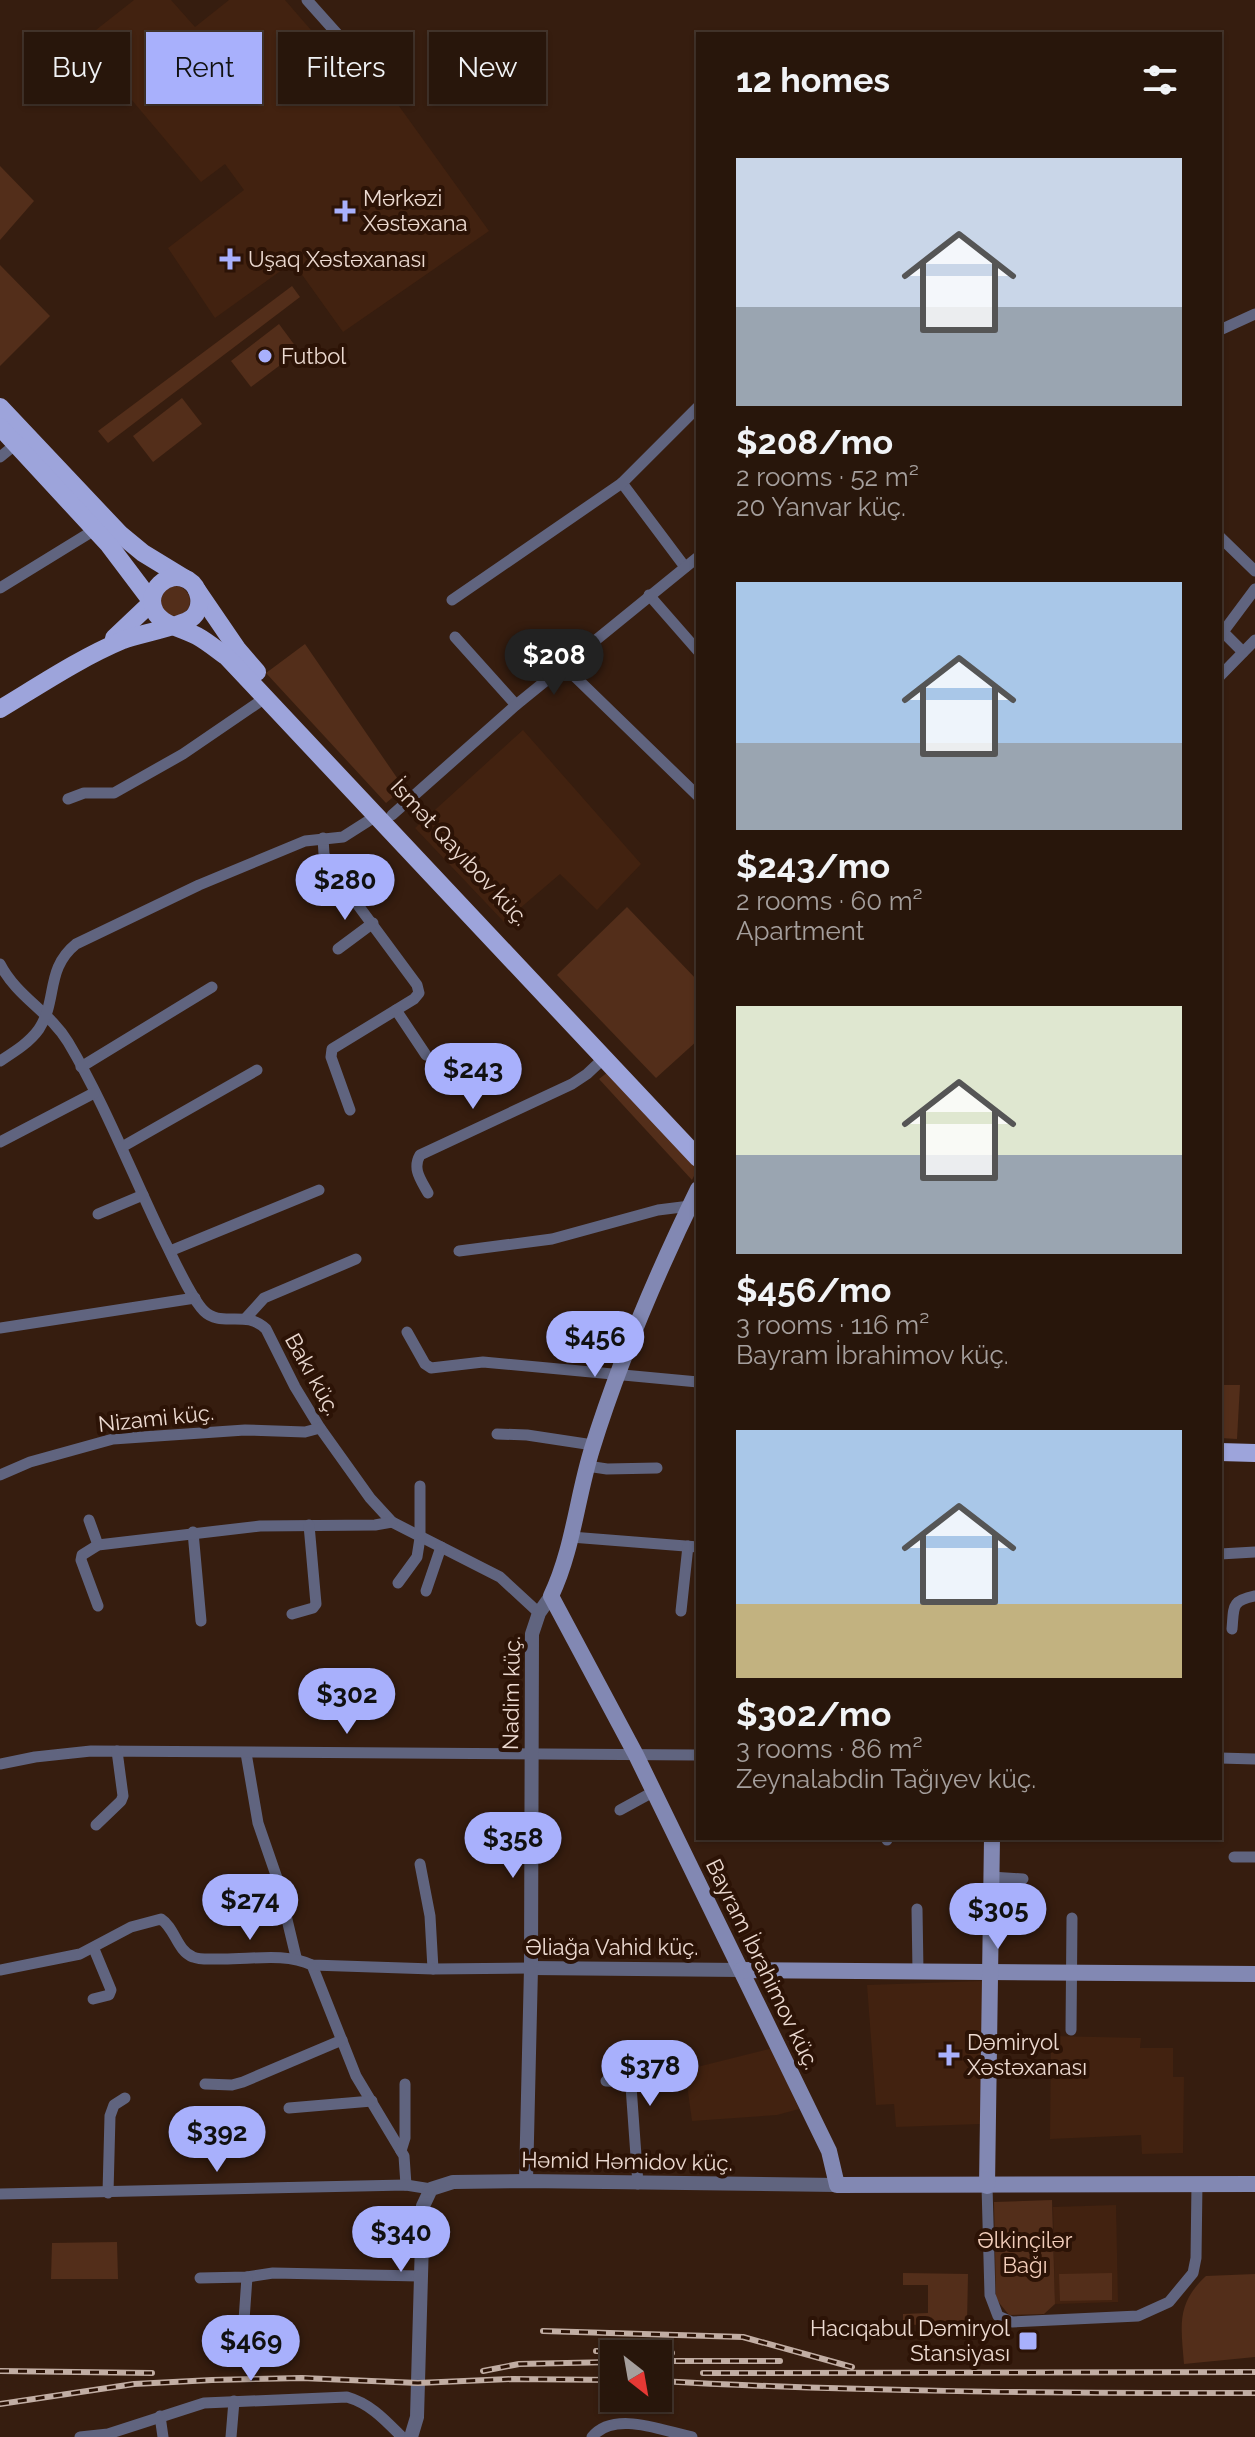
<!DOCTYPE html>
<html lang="en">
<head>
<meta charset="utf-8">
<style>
	:root { --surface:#28160b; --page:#342319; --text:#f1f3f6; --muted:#a59f9d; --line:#44352c; --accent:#a8b0fc }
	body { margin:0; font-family:Raleway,sans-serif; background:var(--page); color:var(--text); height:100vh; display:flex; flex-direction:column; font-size:30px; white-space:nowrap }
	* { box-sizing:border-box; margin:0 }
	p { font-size:26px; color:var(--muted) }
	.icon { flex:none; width:44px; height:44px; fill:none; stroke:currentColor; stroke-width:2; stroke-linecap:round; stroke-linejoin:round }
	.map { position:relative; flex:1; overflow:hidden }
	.panel { position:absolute; left:696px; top:32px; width:526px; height:1808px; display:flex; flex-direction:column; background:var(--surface); border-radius:0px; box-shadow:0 2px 6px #0004,0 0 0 2px var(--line) }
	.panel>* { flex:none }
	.banner { position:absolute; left:24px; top:32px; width:552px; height:72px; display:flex; gap:16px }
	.needle { width:52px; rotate:149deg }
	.controls { position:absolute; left:600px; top:2340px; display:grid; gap:16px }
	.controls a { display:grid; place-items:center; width:72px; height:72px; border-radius:0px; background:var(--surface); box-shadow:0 2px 6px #0004,0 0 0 2px var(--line); font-size:40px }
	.price { position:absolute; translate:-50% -68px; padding:0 18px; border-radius:28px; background:var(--accent); color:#111; font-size:26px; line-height:52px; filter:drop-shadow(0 2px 4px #0008) }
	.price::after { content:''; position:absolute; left:50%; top:48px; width:24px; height:18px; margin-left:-12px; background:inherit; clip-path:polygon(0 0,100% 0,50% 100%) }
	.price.selected { background:#222; color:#fff }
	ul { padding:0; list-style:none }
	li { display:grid; align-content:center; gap:16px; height:424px; padding:0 40px }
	li span { display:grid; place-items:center; height:248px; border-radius:0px; color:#555 }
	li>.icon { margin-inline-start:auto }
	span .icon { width:144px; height:144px; fill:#fffc; stroke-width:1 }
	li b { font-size:34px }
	h2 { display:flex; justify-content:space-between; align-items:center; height:96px; padding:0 40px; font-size:34px }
	.chip { padding:0 28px; border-radius:0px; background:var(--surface); box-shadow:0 2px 6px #0004,0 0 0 2px var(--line); font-size:28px; line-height:72px }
	.chip.selected { background:var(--accent); color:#111 }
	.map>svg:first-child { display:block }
	.built { fill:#422210 }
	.green { fill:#532e1a }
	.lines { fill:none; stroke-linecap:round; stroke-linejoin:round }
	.minor { stroke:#60647f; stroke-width:11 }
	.tertiary { stroke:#60647f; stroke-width:14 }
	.secondary { stroke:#8288b3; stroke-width:16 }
	.primary { stroke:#9da4db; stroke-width:18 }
	.rail-casing { stroke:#c1ada3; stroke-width:6 }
	.rail { stroke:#2c1306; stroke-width:3; stroke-dasharray:9; stroke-linecap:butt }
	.poi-dot { fill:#a8b0fc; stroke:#2c1306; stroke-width:3 }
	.labels { text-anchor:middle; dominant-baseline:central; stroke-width:8; stroke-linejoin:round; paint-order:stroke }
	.poi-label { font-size:22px; fill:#ecdad1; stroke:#2c1306; text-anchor:start }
	.street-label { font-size:22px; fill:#ecdad1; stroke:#2c1306 }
	.park-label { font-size:22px; fill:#f2cdba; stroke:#2c1306 }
</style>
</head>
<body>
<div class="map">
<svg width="1255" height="2437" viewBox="0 0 1255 2437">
	<rect width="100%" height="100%" fill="#361d0f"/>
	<g class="built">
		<path d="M 134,0 L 171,0 L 195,27 L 229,0 L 285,0 L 349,74 L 368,63 L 489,231 L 343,332 L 293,262 L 215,318 L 168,248 L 244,190 L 225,164 L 201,182 L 82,41 Z"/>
		<path d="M 523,730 L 641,864 L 597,910 L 560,874 L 504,922 L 415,828 Z"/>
		<path d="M 983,1981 L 980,2124 L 896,2127 L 894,2104 L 876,2105 L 867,1985 Z"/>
		<path d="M 1051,2036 L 1141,2038 L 1140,2048 L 1173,2048 L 1173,2077 L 1184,2077 L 1183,2153 L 1142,2154 L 1141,2135 L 1050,2139 Z"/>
		<path d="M 773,2048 L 799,2109 L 777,2115 L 692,2121 L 685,2070 Z"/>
		<path d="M 1116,2205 L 1118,2302 L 1055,2304 L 1053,2207 Z"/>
	</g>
	<g class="green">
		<path d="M 0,166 L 34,201 L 0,240 Z"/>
		<path d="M 0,265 L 50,316 L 0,366 Z"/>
		<path d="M 292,286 L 300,297 L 108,443 L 98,431 Z"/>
		<path d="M 279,324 L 299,351 L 251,387 L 231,361 Z"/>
		<path d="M 182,398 L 202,424 L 153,462 L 133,436 Z"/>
		<circle cx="175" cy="601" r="15"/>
		<path d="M 305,644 L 404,788 L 386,803 L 266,673 Z"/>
		<path d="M 627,907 L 698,981 L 698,1040 L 656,1078 L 557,975 Z"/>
		<path d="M 608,1072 L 698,1168 L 692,1180 L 599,1079 Z"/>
		<path d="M 1220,1385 L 1240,1385 L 1237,1439 L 1220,1438 Z"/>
		<path d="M 1052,2200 L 1055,2304 L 1044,2314 L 1009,2315 L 996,2299 L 994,2202 Z"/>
		<path d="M 117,2242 L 118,2279 L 51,2279 L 52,2243 Z"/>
		<path d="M 903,2273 L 968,2274 L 967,2324 L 903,2325 L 903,2314 L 928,2313 L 928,2285 L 903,2285 Z"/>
		<path d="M 1112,2273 L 1112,2300 L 1060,2301 L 1059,2274 Z"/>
		<path d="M 1255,2274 L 1255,2357 L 1184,2364 C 1181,2325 1176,2304 1206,2276 Z"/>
	</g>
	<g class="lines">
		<g class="minor">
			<path d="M 307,0 L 357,56"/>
			<path d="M 1220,330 L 1255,314"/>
			<path d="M 0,457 L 16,444"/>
			<path d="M 622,483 L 685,567"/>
			<path d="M 1220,537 L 1255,571"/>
			<path d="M 0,588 L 96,529"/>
			<path d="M 649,595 L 698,651"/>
			<path d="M 452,600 L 622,483 L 698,407"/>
			<path d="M 1223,632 L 1243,652"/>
			<path d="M 1220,636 L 1255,589"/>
			<path d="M 455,637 L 516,705"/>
			<path d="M 564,666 L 698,796"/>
			<path d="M 1220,676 L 1255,640"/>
			<path d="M 68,799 L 84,793 L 114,793 L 183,754 L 265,698"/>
			<path d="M 392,815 L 516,705 L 698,557"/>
			<path d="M 323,838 L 324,854 L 329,866 L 417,985 L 419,993 L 414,999 L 332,1049 L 331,1057 L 350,1110"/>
			<path d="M 338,949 L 373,923"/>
			<path d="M 0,964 C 17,997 49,1011 68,1042 C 105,1104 131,1172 162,1236 C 172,1255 190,1297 204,1311 C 221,1328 246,1309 266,1329 L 295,1387 L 320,1428 L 370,1498 L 392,1522 L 500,1577 L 539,1613"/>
			<path d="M 396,1010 L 426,1055"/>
			<path d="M 0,1061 C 14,1052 29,1043 39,1029 C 58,1000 45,969 76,944 L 199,885 L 305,841 L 343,837 L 376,816"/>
			<path d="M 81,1067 L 212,987"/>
			<path d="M 0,1142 L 94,1093"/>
			<path d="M 122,1147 L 257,1070"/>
			<path d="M 428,1193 C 421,1180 412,1169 420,1155 L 572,1084 L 587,1074 L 604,1058"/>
			<path d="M 98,1214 L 143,1195"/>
			<path d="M 170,1251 L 319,1190"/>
			<path d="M 459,1251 L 552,1239 L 658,1210 L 690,1206"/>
			<path d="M 246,1318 L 264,1298 L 356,1259"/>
			<path d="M 0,1328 L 195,1298"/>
			<path d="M 407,1332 L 425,1364 L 431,1368 L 483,1362 L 698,1382"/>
			<path d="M 497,1434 L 527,1435 L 593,1445"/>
			<path d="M 587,1466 L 607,1469 L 657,1468"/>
			<path d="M 0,1475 L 30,1462 L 113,1439 L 245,1430 L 305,1432 L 320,1428"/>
			<path d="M 89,1520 L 98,1545"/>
			<path d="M 193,1532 L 201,1621"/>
			<path d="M 571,1537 L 698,1547"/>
			<path d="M 1220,1554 L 1255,1552"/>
			<path d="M 398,1583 L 417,1557 L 420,1538 L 420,1486"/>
			<path d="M 426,1591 L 441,1547"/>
			<path d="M 98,1606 L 81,1560 L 82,1555 L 98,1545 L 260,1526 L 375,1525 L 392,1522"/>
			<path d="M 681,1611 L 688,1546"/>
			<path d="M 292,1614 L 313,1608 L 316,1604 L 309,1525"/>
			<path d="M 1232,1629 C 1234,1606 1231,1601 1255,1596"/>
			<path d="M 246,1753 L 258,1823 L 277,1878 L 296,1957"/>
			<path d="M 1220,1758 L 1255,1759"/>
			<path d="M 0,1764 L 35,1757 L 91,1751 L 698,1755"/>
			<path d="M 620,1810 L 653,1792"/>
			<path d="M 96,1825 L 121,1801 L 123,1796 L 117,1751"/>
			<path d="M 887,1838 L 887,1840"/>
			<path d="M 1234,1857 L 1255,1857"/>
			<path d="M 420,1864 L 430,1916 L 433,1969"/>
			<path d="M 991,1877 L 1023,1879"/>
			<path d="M 917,1909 L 918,1971"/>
			<path d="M 312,1965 L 356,2076 L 404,2156 L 406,2185"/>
			<path d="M 0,1970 L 80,1954 L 131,1927 L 161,1919 C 175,1928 177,1951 193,1957 C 200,1960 210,1959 218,1959 C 249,1960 284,1952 312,1965 L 433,1969 L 531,1968"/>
			<path d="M 93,1999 L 109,1995 L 111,1990 L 94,1949"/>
			<path d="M 1071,2030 L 1072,1918"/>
			<path d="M 606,2081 L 628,2082 L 631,2086 L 638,2184"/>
			<path d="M 205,2084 L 232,2085 L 243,2082 L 342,2040"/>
			<path d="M 289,2108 L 372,2101"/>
			<path d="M 401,2151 L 405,2138 L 405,2084"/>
			<path d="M 987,2186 L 990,2295 L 998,2316 L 1012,2322 L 1138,2316 L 1169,2302 L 1193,2273 L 1196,2258 L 1197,2183"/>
			<path d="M 108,2193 L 110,2116 L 114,2105 L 125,2098"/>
			<path d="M 0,2194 L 406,2185 L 431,2189"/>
			<path d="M 200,2278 L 247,2277 L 273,2273 L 419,2276"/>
			<path d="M 242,2349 L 247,2277"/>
			<path d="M 160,2416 L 163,2437"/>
			<path d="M 80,2437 L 108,2434 L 204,2403 L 347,2397 C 371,2404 385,2420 402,2437"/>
			<path d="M 231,2437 L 234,2401"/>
			<path d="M 592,2437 C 614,2410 663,2431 692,2437"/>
		</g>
		<g class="tertiary">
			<path d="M 531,1968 L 741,1970"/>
			<path d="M 526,2181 L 531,1968 L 532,1634 L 539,1613 L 551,1596"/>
			<path d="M 411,2437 L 417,2417 L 423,2206 L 431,2189 L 453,2182 L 526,2181 L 837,2185"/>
		</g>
		<g class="secondary">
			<path d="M 698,1189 C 657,1273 620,1359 592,1449 C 577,1497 573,1550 551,1596 L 636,1755 L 790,2071 L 829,2151 L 837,2185 L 1255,2184"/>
			<path d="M 741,1970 L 1255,1974"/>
			<path d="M 987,2186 L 992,1838"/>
		</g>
		<g class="primary">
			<path d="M 0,407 L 120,534 L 143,553 L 184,578"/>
			<path d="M 0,427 L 109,545 L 152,602 L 114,638"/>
			<path d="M 197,590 L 238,650 L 257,672"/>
			<path d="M 0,709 C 40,685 80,658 123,640 C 139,634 184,626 193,617 C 203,607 201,588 188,580 C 168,569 144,591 155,612 C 162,625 184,629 197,636 C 208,642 217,650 227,657 L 698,1158"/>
			<path d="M 1220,1452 L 1255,1453"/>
		</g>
		<defs>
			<g id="rail">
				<path d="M 543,2331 L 743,2337 L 852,2367"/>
				<path d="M 596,2351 L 672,2353"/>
				<path d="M 658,2361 L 780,2361"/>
				<path d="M 0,2371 L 152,2373"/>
				<path d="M 483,2371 L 519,2364 L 614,2362"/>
				<path d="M 703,2373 L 1255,2372"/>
				<path d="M 658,2381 C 857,2392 1056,2393 1255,2393"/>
				<path d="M 0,2404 L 134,2384 L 212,2380 L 302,2378 L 418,2383 L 512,2379 L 614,2380"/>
			</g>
		</defs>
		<use href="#rail" class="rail-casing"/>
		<use href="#rail" class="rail"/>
	</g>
	<g class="poi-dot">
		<path d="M341 199h8v8h8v8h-8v8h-8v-8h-8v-8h8z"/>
		<path d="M226 247h8v8h8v8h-8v8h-8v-8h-8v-8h8z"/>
		<circle cx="265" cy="356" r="8"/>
		<path d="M945 2043h8v8h8v8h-8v8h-8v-8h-8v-8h8z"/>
		<rect x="1018" y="2331" width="20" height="20" rx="4"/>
	</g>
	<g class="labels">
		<g class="poi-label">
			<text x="363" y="198">Mərkəzi<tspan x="363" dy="25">Xəstəxana</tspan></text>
			<text x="248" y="259">Uşaq Xəstəxanası</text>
			<text x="281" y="356">Futbol</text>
			<text x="967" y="2042">Dəmiryol<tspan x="967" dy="25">Xəstəxanası</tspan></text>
			<text x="1010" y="2328" text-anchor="end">Hacıqabul Dəmiryol<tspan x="1010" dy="25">Stansiyası</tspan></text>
		</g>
		<g class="street-label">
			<text transform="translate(460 852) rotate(47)">İsmət Qayıbov küç.</text>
			<text transform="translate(313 1374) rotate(61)">Bakı küç.</text>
			<text transform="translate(156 1418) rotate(-6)">Nizami küç.</text>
			<text transform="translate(511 1693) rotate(-89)">Nadim küç.</text>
			<text x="612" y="1947">Əliağa Vahid küç.</text>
			<text transform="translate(763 1964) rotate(64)">Bayram İbrahimov küç.</text>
			<text transform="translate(627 2161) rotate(1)">Həmid Həmidov küç.</text>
		</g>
		<g class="park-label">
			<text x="1025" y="2240">Əlkinçilər<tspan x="1025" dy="25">Bağı</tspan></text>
		</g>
	</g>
</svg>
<div class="controls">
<a><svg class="needle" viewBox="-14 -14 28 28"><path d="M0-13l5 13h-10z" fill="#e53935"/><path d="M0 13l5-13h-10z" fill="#a59f9d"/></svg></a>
</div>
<b class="price selected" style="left:554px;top:697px">$208</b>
<b class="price" style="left:345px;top:922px">$280</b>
<b class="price" style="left:473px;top:1111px">$243</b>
<b class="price" style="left:595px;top:1379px">$456</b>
<b class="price" style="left:347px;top:1736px">$302</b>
<b class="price" style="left:513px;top:1880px">$358</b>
<b class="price" style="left:250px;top:1942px">$274</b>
<b class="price" style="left:998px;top:1951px">$305</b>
<b class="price" style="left:650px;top:2108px">$378</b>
<b class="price" style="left:217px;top:2174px">$392</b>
<b class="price" style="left:401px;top:2274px">$340</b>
<b class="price" style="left:251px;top:2383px">$469</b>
<div class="banner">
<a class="chip">Buy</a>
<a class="chip selected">Rent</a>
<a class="chip">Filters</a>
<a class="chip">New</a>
</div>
<section class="panel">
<h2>12 homes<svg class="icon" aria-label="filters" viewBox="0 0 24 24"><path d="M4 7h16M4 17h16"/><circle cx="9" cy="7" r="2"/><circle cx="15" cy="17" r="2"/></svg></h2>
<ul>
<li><span style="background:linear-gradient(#c9d6e8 60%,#9aa5b1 0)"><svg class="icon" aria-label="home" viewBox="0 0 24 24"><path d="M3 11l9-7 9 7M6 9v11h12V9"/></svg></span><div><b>$208/mo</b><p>2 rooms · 52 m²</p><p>20 Yanvar küç.</p></div></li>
<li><span style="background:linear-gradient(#a9c7e8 65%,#9aa5b1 0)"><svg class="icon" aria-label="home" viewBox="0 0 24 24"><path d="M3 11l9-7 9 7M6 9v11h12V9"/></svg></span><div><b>$243/mo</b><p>2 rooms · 60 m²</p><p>Apartment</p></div></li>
<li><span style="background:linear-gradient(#dfe7d0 60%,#9aa5b1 0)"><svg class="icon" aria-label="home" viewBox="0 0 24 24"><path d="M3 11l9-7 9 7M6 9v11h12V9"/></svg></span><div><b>$456/mo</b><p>3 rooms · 116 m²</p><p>Bayram İbrahimov küç.</p></div></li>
<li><span style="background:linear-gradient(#a9c7e8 70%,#c2b280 0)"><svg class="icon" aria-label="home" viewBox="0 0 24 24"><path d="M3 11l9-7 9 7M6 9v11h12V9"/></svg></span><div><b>$302/mo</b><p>3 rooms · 86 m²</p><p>Zeynalabdin Tağıyev küç.</p></div></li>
</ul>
</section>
</div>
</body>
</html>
